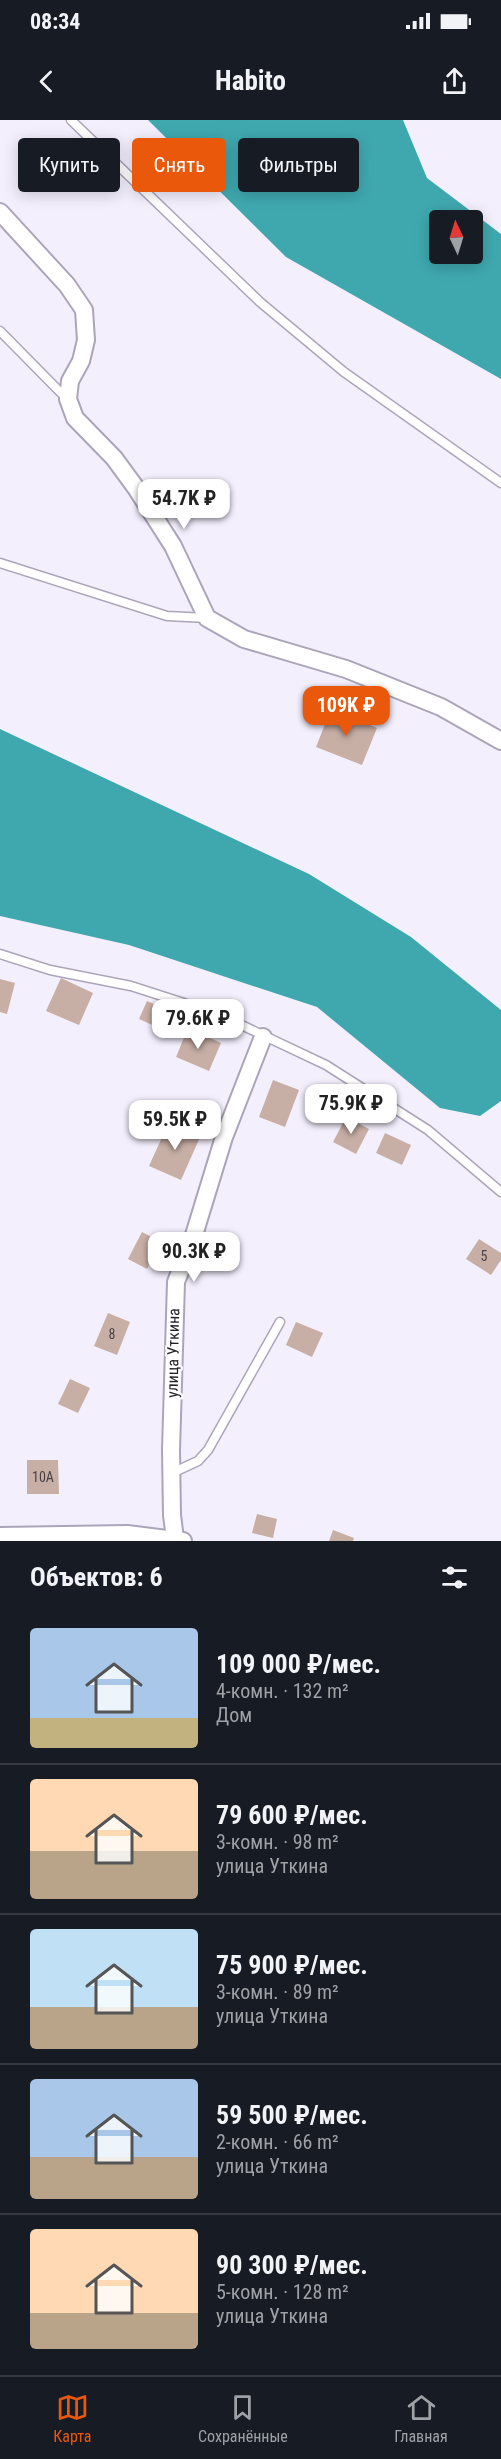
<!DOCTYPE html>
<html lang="ru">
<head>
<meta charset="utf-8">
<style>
	:root { --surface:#171b24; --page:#242831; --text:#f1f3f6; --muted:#9ea1a6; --line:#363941; --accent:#ea580c }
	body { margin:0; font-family:"Roboto Condensed",sans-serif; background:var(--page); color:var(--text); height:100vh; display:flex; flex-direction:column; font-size:22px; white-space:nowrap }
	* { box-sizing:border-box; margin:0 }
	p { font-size:20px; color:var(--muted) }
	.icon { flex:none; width:33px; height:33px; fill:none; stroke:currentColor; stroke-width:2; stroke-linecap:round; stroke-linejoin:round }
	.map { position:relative; height:1421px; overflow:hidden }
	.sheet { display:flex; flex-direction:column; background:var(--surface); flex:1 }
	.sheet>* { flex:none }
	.banner { position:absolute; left:18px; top:18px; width:465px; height:54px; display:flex; gap:12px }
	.needle { width:39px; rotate:356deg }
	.fabs { position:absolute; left:429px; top:90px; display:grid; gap:12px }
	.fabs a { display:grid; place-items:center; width:54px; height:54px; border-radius:6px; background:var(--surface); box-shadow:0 3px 15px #0003; font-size:30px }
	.price { position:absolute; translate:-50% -51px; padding:0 14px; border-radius:12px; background:#fff; color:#222; font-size:20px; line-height:39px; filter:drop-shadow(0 2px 3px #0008) }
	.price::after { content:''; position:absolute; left:50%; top:36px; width:18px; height:14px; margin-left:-9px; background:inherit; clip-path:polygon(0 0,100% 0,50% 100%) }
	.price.on { background:var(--accent); color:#fff }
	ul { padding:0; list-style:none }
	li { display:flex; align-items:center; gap:18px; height:150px; padding:0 30px }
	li+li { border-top:2px solid var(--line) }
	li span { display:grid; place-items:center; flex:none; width:168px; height:120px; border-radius:6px; color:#555 }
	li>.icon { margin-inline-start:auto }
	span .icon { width:72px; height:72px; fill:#fffc; stroke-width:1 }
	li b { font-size:26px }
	h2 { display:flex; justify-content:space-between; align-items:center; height:72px; padding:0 30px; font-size:26px }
	.chip { padding:0 21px; border-radius:6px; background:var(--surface); box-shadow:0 3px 15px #0003; font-size:21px; line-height:54px }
	.chip.on { background:var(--accent); color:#fff }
	.status { display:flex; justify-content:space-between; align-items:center; height:42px; padding:0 30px; background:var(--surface); direction:ltr }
	.status svg { height:16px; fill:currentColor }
	header { display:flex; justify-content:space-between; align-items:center; height:78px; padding:0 30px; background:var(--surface); font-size:27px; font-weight:700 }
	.dock { display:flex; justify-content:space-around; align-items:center; height:84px; border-top:2px solid var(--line); background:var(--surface); font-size:16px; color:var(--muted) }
	.dock a { display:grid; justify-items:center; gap:3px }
	.dock .on { color:var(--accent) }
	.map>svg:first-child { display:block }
	.water { fill:#3fa8af; fill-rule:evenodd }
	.building { fill:#c8afa6 }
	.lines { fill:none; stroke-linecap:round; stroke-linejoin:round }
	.lane-casing { stroke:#aca5ba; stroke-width:11 }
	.street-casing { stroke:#aca5ba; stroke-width:20 }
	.lane { stroke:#fff; stroke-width:8 }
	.street { stroke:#fff; stroke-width:16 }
	.labels { text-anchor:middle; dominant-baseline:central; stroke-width:4.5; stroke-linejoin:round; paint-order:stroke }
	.number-label { font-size:14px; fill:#4a4246 }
	.street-label { font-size:16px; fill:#201e26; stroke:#fff }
</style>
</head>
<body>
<div class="status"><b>08:34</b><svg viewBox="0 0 49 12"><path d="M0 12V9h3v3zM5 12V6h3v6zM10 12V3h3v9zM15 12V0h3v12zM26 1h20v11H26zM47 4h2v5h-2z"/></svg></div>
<header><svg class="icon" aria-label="back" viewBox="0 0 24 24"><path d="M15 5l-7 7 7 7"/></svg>Habito<svg class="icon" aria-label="share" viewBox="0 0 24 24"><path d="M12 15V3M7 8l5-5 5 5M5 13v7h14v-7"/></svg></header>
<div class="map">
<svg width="501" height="1421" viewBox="0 0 501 1421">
	<rect width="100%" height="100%" fill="#f4effd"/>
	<g class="water">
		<path d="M 148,0 L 403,0 L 427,58 L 501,114 L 501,259 L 286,137 ZM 472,100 L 472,134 L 440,134 L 440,100 Z"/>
		<path d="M 0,609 L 309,754 L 411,817 L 501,890 L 501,981 L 480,996 L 440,988 L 317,887 L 129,825 L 0,796 Z"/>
	</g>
	<g class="building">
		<path d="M 331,589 L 377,608 L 362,645 L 316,627 Z"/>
		<path d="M 61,858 L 93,873 L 79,905 L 46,891 Z"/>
		<path d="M 0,859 L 15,863 L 7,894 L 0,892 Z"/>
		<path d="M 147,881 L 166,889 L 159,908 L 139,899 Z"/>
		<path d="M 188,908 L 221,923 L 209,951 L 176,937 Z"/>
		<path d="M 273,960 L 299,970 L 285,1007 L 259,997 Z"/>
		<path d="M 346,997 L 369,1009 L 356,1034 L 333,1022 Z"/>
		<path d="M 169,1002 L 201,1015 L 181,1060 L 149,1046 Z"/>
		<path d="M 385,1013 L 411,1025 L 402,1045 L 376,1033 Z"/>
		<path d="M 142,1112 L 161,1122 L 147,1149 L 128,1139 Z"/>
		<path d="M 479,1119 L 501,1133 L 501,1140 L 491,1155 L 466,1139 Z"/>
		<path d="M 108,1193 L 130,1202 L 117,1235 L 94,1226 Z"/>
		<path d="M 296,1202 L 323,1213 L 312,1237 L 286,1225 Z"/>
		<path d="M 70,1259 L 90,1268 L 78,1293 L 58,1284 Z"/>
		<path d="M 27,1340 L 58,1340 L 59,1374 L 27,1374 Z"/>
		<path d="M 257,1394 L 277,1399 L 273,1418 L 252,1413 Z"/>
		<path d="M 333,1410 L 354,1418 L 353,1421 L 329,1421 Z"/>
	</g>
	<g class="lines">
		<defs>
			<g id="lane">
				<path d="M 71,0 L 260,182 L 344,252 L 501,363"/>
				<path d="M 0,211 L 67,279"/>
				<path d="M 0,443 L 167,496 L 207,498"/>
				<path d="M 0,834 L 50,850 L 131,866 L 218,894 L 326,945 L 428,1010 L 501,1072"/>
				<path d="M 172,1353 L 198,1341 L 208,1330 L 280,1202"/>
			</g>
			<g id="street">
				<path d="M 0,92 L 67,165 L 84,190 L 86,220 L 81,241 L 70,261 L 68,279 L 75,298 L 114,338 L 136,368 L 173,426 L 207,498 L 244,519 L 346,549 L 441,587 L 501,621"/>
				<path d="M 0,1416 L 127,1414 L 183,1421"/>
				<path d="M 175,1419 L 172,1395 L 171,1330 L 176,1162 L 194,1115 L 224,1017 L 263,917"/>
			</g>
		</defs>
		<use href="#lane" class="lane-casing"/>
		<use href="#street" class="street-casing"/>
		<use href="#lane" class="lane"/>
		<use href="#street" class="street"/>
	</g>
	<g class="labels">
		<g class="number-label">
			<text x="484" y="1136">5</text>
			<text x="112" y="1214">8</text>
			<text x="43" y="1357">10А</text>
		</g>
		<g class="street-label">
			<text transform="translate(173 1233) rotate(-89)">улица Уткина</text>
		</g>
	</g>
</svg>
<div class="fabs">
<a><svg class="needle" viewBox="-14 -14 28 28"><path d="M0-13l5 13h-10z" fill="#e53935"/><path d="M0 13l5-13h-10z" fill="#9ea1a6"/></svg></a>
</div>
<b class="price" style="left:184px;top:410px">54.7K ₽</b>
<b class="price on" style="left:346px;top:617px">109K ₽</b>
<b class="price" style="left:198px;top:930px">79.6K ₽</b>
<b class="price" style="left:351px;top:1015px">75.9K ₽</b>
<b class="price" style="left:175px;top:1031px">59.5K ₽</b>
<b class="price" style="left:194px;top:1163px">90.3K ₽</b>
<div class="banner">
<a class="chip">Купить</a>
<a class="chip on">Снять</a>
<a class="chip">Фильтры</a>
</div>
</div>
<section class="sheet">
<h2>Объектов: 6<svg class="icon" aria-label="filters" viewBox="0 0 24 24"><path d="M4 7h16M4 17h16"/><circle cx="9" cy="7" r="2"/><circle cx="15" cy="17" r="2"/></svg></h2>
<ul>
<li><span style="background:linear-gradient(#a9c7e8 75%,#c2b280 0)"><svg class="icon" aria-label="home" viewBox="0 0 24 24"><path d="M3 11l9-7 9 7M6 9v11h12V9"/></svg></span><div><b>109 000 ₽/мес.</b><p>4-комн. · 132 m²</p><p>Дом</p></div></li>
<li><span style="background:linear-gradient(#ffd9b3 60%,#b9a48a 0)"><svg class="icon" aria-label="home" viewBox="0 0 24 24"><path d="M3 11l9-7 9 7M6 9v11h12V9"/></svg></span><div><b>79 600 ₽/мес.</b><p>3-комн. · 98 m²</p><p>улица Уткина</p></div></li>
<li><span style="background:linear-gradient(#bfe0f5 65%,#b9a48a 0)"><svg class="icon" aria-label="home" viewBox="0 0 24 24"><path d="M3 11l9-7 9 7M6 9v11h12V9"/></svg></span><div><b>75 900 ₽/мес.</b><p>3-комн. · 89 m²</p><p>улица Уткина</p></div></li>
<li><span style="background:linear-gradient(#a9c7e8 65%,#b9a48a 0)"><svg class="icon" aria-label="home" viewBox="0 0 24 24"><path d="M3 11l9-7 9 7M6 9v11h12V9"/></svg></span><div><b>59 500 ₽/мес.</b><p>2-комн. · 66 m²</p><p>улица Уткина</p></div></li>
<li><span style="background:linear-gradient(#ffd9b3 70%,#b9a48a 0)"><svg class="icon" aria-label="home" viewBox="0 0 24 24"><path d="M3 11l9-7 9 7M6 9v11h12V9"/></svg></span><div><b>90 300 ₽/мес.</b><p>5-комн. · 128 m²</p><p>улица Уткина</p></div></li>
</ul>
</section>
<nav class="dock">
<a class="on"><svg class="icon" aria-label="map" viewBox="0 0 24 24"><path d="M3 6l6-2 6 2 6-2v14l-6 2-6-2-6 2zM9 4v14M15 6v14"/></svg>Карта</a>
<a><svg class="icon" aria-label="saved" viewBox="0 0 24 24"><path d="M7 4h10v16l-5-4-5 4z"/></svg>Сохранённые</a>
<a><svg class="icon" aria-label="home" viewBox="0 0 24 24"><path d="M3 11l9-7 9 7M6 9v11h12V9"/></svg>Главная</a>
</nav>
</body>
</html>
